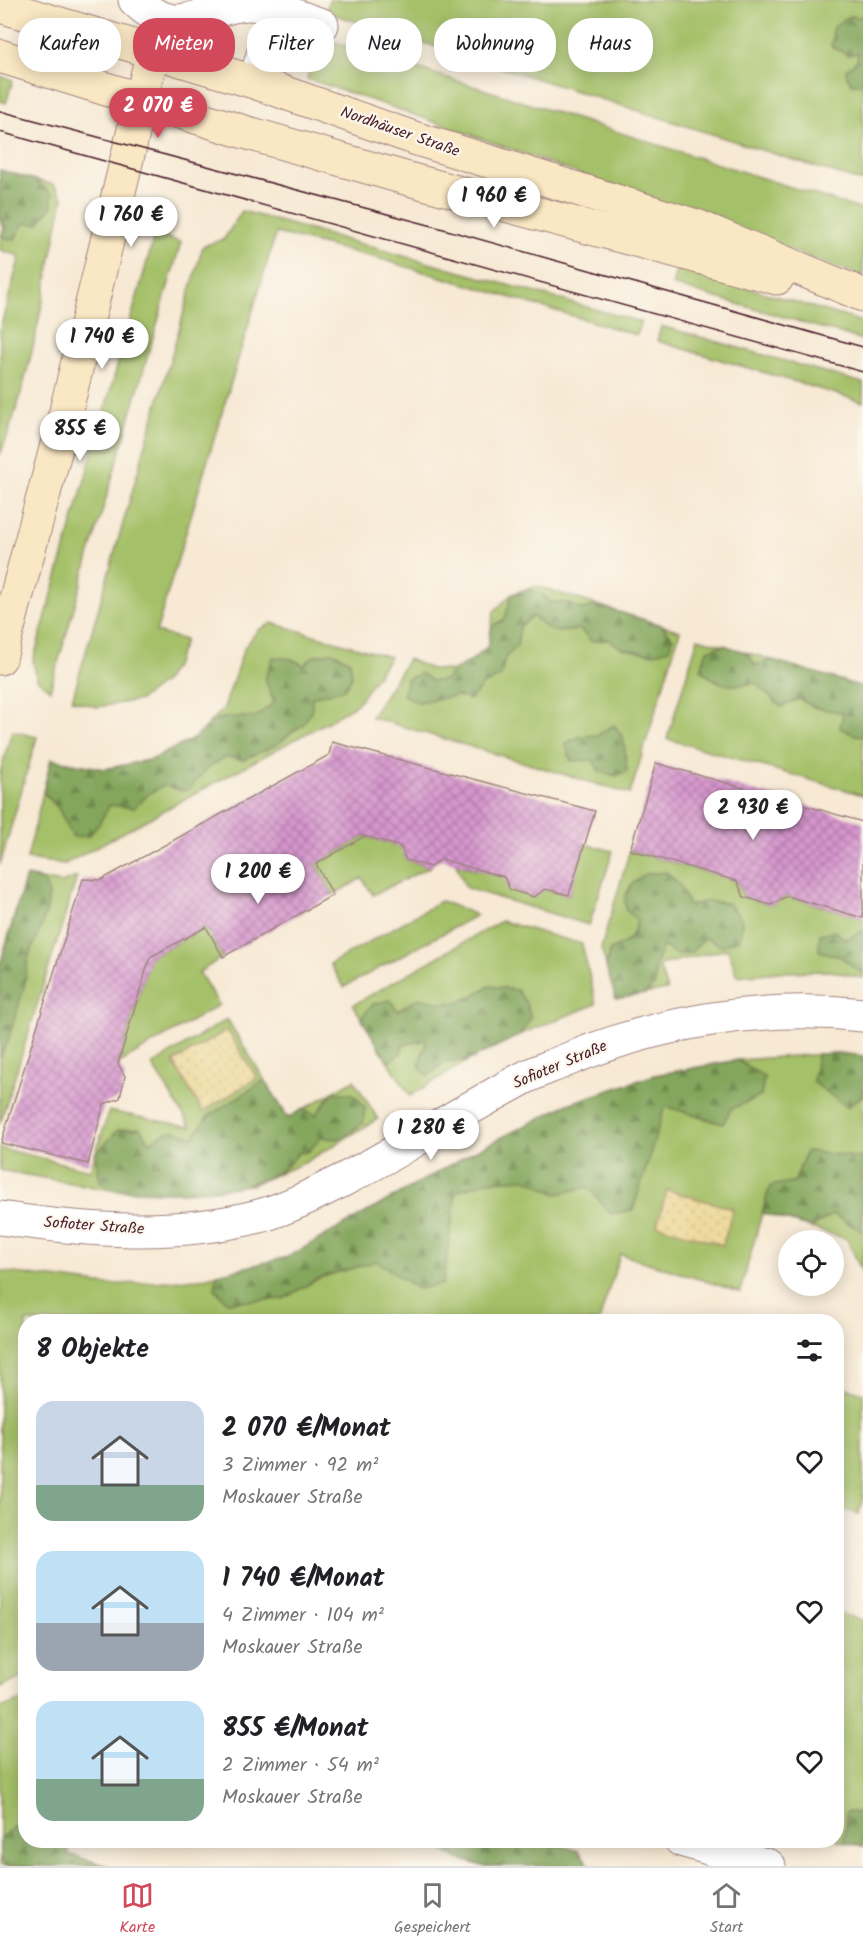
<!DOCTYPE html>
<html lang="de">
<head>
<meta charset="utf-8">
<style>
	:root { --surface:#fff; --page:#f6f6f6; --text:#202124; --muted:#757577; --line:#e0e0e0; --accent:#d1495b }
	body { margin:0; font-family:Kalam,sans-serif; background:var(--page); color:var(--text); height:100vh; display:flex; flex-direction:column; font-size:22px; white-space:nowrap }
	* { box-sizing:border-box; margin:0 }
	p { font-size:20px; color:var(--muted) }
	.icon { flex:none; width:33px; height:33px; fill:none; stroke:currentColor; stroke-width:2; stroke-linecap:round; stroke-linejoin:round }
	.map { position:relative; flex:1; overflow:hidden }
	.side { position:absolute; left:18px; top:1314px; width:826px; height:534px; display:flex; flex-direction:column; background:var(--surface); border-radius:24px; box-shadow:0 3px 15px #0003 }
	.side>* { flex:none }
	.banner { position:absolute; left:18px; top:18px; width:828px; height:54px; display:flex; gap:12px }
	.controls { position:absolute; left:778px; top:1230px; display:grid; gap:12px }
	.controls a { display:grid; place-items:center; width:66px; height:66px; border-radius:50%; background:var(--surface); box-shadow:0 3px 15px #0003; font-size:30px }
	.price { position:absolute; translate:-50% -51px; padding:0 14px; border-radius:21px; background:#fff; color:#222; font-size:20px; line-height:39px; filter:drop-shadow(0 2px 3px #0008) }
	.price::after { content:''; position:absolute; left:50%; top:36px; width:18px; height:14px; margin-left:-9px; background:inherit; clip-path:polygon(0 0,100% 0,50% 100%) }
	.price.active { background:var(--accent); color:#fff }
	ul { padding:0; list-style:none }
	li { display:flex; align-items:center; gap:18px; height:150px; padding:0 18px }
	li span { display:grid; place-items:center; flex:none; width:168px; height:120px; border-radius:18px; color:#555 }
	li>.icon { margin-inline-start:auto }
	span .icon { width:72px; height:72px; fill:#fffc; stroke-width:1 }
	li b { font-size:26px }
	h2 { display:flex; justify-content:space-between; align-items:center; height:72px; padding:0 18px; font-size:26px }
	.chip { padding:0 21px; border-radius:24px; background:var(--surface); box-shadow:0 3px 15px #0003; font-size:21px; line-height:54px }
	.chip.active { background:var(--accent); color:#fff }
	.menu { display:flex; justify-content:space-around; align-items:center; height:84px; border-top:2px solid var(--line); background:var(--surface); font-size:16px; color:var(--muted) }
	.menu a { display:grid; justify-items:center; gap:3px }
	.menu .active { color:var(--accent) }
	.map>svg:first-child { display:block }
	.green { fill:#a4c067; stroke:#777049; stroke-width:1.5 }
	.forest { fill:url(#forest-firs); stroke:#666244; stroke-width:1.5 }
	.sand { fill:url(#sand-dots); stroke:#9c7c64; stroke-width:1.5 }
	.building { fill:url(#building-cross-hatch) }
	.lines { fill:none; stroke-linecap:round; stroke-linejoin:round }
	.street-casing { stroke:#a08480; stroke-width:35 }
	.secondary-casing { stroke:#a08480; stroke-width:35 }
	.street { stroke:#fff; stroke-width:33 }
	.secondary { stroke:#fae7c3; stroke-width:33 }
	.tram { stroke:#4a1f2b; stroke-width:1.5 }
	.labels { text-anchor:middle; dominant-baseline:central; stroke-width:4.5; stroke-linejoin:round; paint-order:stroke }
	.street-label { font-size:16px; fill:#4a1f2b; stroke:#fbf7ec }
</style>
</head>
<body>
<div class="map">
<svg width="863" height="1866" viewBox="0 0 863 1866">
	<defs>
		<pattern id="forest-firs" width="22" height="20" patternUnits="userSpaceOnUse" patternTransform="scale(1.5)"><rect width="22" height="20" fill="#83a65c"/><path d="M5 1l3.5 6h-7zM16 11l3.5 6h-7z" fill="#6d874c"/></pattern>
		<pattern id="sand-dots" width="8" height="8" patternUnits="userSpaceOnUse" patternTransform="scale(1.5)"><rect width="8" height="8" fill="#eeda9e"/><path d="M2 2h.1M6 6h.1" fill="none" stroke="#cebb88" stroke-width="1.8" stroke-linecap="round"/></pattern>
		<pattern id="building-cross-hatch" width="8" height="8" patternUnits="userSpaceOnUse" patternTransform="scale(1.5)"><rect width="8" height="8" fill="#d696ce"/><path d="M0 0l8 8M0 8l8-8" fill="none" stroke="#b07aa7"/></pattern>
	</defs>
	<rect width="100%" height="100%" fill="#fbf7ec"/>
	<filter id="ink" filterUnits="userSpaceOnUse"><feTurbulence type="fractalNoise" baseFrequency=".0167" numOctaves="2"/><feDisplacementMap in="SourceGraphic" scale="12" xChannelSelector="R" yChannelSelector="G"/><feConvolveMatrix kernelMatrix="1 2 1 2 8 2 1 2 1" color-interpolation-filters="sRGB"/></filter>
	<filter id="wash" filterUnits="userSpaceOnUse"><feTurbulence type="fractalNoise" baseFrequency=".008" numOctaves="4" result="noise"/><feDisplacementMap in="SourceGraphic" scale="24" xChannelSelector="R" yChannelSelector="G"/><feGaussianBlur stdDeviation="1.35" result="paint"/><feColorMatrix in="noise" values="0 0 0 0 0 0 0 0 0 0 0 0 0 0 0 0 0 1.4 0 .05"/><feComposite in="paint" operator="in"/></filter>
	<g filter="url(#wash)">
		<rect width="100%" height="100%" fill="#f7e9d4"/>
		<g class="green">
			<path d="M 329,0 L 863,0 L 863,182 L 326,12 Z"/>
			<path d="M 319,37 L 863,210 L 863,276 C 677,213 494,139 307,79 Z"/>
			<path d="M 0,76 L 13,80 L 6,103 L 0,101 Z"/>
			<path d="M 0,170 L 54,185 L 63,198 C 45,284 33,373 0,455 L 0,329 L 20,256 L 0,250 L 0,242 L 4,226 L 0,224 Z"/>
			<path d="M 242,211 L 641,322 L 637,335 L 377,258 L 276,233 L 156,632 L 185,640 L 176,664 L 166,680 L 140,700 L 97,707 L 72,700 L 203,246 L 224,239 Z"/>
			<path d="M 155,234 L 181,242 L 50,690 L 37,679 L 33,661 Z"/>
			<path d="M 677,267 L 863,322 L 863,340 L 672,285 Z"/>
			<path d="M 661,326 L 863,383 L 863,402 L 657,341 Z"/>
			<path d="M 537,586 L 680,631 L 630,794 L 371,717 L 408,659 L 431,669 L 452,671 L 472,660 L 488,646 L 494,611 L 512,594 Z"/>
			<path d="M 272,623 L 390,657 L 357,704 L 329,721 L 65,864 L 27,859 L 51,759 L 105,769 L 153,759 L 195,738 L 224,708 L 244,648 L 258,630 Z"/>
			<path d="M 698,638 L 863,687 L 863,795 L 667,739 Z"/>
			<path d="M 12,731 L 37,737 L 0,865 L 0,773 Z"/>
			<path d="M 365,836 L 401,847 L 406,860 L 430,867 L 373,895 L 362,878 L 333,895 L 316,864 Z"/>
			<path d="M 585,844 L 613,851 L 589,925 L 466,888 L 456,864 L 504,877 L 510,890 L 534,897 L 545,889 L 569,895 Z"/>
			<path d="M 630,850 L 737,881 L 744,897 L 771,905 L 787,896 L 863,918 L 863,978 L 831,971 L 780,972 L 737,976 L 728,949 L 659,965 L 667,990 L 616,999 L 601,948 Z"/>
			<path d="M 26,876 L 61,883 L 77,877 L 0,1124 L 0,965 Z"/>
			<path d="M 441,901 L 477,915 L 344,987 L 330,964 Z"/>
			<path d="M 501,921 L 582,944 L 596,1004 L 526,1032 L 469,1060 L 410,1096 L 353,1005 Z"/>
			<path d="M 206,927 L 223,957 L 199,972 L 219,1005 L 118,1064 L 150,957 Z"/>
			<path d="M 227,1019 L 288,1118 L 354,1080 L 378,1119 L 304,1163 L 251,1185 L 178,1192 L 110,1190 L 0,1170 L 0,1148 L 90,1170 L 109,1111 L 191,1127 L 152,1065 Z"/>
			<path d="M 838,1053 L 863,1056 L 863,1274 L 847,1239 L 762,1213 L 740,1292 L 620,1254 L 599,1321 L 26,1322 L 25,1677 L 0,1687 L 0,1271 L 107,1285 L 199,1279 L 288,1257 L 473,1152 L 568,1104 L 655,1075 L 738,1060 Z"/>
			<path d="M 837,1385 L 863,1393 L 863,1497 L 859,1514 L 837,1508 Z"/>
			<path d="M 837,1613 L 863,1620 L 863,1847 L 837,1840 Z"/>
			<path d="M 25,1699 L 26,1840 L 72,1841 L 68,1854 L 108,1866 L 0,1866 L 0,1708 Z"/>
		</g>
		<g class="forest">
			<path d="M 850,16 L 863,17 L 863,84 L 852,84 L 847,77 L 846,69 L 857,61 L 858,53 L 848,55 L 831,46 L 833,38 L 832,29 L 841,21 Z"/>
			<path d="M 0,170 L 35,180 L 52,194 L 52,206 L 38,224 L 24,223 L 14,240 L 1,237 L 5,226 L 0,215 Z"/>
			<path d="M 526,589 L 542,594 L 550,602 L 568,603 L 580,609 L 598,606 L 661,625 L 673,638 L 669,649 L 651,654 L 622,648 L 609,640 L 591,641 L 580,629 C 555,634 551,634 533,616 L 520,627 L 517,646 L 505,658 L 501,676 L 483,685 L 470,700 L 457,696 L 418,702 L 403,695 L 406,680 L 420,673 L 432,681 L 446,680 L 452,671 L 472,660 L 488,646 L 492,626 L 505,619 L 512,594 Z"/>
			<path d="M 724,645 L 748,653 L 755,665 L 773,660 L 863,687 L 863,736 L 855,735 L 840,728 L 843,713 L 816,708 L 799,699 L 781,707 L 756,683 C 731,687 719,688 701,669 L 707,650 Z"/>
			<path d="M 332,652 L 350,661 L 352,677 L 344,689 L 312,697 L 312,709 L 303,725 L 293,731 L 278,744 L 243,760 L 226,757 C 219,761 211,765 206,770 C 186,789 195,796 164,785 L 150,793 L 134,808 L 110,805 L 98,825 L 89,836 L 73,837 L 58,808 L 43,792 L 51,759 L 105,769 L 153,759 L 195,738 L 211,721 L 228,717 L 255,717 L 274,703 L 265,679 L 273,657 L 291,659 L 304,665 L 314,656 Z"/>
			<path d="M 614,725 L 624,739 L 627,771 L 616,776 L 599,771 L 593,760 L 571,761 L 565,743 L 582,736 L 598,735 Z"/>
			<path d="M 667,872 L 680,886 L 689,906 L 706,901 L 728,903 L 742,920 L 740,939 L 721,946 L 706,938 L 691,952 L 676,955 L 663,946 L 655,965 L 655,985 L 645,994 L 616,999 L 606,967 L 610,950 C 628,942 633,940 637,920 L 626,910 L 625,896 L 632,884 L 645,874 Z"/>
			<path d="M 26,876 L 44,881 L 49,895 L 46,914 L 28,959 L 24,987 L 8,1041 L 0,1058 L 0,965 Z"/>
			<path d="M 835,931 L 846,940 L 863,931 L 863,974 L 841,957 L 819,951 L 820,934 Z"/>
			<path d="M 490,986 L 517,990 L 526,1003 L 531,1018 L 520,1035 L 469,1060 L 445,1062 L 428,1076 L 419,1066 L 427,1040 L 403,1045 L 401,1053 L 388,1062 L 361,1018 L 373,1004 L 390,1000 L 398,1011 L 419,998 L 441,1003 L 458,1003 Z"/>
			<path d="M 838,1053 L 863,1056 L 863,1095 L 847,1107 L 813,1082 L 817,1054 Z"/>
			<path d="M 738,1060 L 764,1077 L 761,1096 L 731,1109 L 723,1124 L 665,1106 L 633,1210 L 611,1214 L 588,1187 L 557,1194 L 526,1179 L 487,1181 L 456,1192 L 443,1284 L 418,1289 L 377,1261 L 319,1278 L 283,1299 L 227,1302 L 215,1289 L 217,1274 L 288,1257 L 473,1152 L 568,1104 L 655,1075 Z"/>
			<path d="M 265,1080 L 288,1118 L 303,1109 L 316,1115 L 333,1092 L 353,1094 L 365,1107 L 363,1123 C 346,1136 342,1142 321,1137 L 308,1152 L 298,1153 C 269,1201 159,1192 110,1190 L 100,1181 L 95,1154 L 118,1130 L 140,1128 L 150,1142 C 168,1129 173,1128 193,1137 L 207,1117 Z"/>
			<path d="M 806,1151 L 863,1158 L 863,1232 L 833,1214 L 812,1228 L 762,1213 L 770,1186 L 795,1181 Z"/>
			<path d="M 846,1812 L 863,1813 L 863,1847 L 844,1842 Z"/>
			<path d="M 15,1826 L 25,1826 L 26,1840 L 72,1841 L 68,1854 L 108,1866 L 5,1866 L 0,1858 L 0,1838 Z"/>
			<path d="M 393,1841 L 544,1841 L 579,1851 L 590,1866 L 483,1866 L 453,1857 L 440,1848 L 411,1846 Z"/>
		</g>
		<g class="sand">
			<path d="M 227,1030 L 257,1078 L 203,1112 L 173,1062 Z"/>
			<path d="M 667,1190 L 733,1209 L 723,1245 L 657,1225 Z"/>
		</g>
		<g id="blocks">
			<g class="building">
				<path d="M 332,742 L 595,811 L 569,895 L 545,889 L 534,897 L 510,890 L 504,877 L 441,859 L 430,867 L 406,860 L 401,847 L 365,836 L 316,864 L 333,895 L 223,957 L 206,927 L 150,957 L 118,1064 L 125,1076 L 120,1098 L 104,1104 L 88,1164 L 1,1143 L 83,879 L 101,880 L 329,755 Z"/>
				<path d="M 656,763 L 863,822 L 863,918 L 787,896 L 771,905 L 744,897 L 737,881 L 630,850 Z"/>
			</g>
		</g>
	</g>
	<g filter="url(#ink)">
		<use href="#blocks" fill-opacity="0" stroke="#a08480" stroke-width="1.5"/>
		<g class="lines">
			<defs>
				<g id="street">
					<path d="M 135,0 C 179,43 201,7 247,4 C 265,3 303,19 322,25"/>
					<path d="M 260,65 L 276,11"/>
					<path d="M 0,1218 C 86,1231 179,1238 263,1215 C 290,1207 317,1193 343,1180 C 404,1149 461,1112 522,1079 C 535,1072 550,1067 564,1061 C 658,1022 761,1004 863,1015"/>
					<path d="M 681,1840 L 769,1866"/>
				</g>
				<g id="secondary">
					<path d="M 0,6 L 254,82 L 414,138 L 699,227 L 863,295"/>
					<path d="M 0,56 L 241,131 L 412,180 L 777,278"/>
					<path d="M 0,658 L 66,411 L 153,51"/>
				</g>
			</defs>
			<use href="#street" class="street-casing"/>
			<use href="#secondary" class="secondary-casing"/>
			<use href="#street" class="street"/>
			<use href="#secondary" class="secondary"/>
			<g class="tram">
				<path d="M 0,111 L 429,225 L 863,347"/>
				<path d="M 0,132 L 863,372"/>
			</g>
		</g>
	</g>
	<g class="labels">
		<g class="street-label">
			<text transform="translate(400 132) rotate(19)">Nordhäuser Straße</text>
			<text transform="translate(560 1065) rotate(-23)">Sofioter Straße</text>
			<text transform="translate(94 1226) rotate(4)">Sofioter Straße</text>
		</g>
	</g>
</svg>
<div class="controls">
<a><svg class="icon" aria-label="locate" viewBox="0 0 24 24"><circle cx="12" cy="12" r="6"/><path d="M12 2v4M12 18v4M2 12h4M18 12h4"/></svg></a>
</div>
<b class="price active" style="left:158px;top:139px">2 070 €</b>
<b class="price" style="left:494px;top:229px">1 960 €</b>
<b class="price" style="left:131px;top:248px">1 760 €</b>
<b class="price" style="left:102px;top:370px">1 740 €</b>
<b class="price" style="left:80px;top:462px">855 €</b>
<b class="price" style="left:753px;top:841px">2 930 €</b>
<b class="price" style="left:258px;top:905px">1 200 €</b>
<b class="price" style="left:431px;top:1161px">1 280 €</b>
<div class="banner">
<a class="chip">Kaufen</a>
<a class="chip active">Mieten</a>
<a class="chip">Filter</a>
<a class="chip">Neu</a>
<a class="chip">Wohnung</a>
<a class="chip">Haus</a>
</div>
<section class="side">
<h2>8 Objekte<svg class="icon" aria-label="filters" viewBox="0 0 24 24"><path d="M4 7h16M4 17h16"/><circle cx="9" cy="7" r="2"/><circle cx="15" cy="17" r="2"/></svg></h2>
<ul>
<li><span style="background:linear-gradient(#c9d6e8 70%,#7fa58c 0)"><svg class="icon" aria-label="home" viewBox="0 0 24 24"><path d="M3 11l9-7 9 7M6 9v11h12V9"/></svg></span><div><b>2 070 €/Monat</b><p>3 Zimmer · 92 m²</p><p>Moskauer Straße</p></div><svg class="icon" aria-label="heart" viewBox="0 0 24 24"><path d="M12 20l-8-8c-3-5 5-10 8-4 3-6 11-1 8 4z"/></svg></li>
<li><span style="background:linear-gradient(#bfe0f5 60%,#9aa5b1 0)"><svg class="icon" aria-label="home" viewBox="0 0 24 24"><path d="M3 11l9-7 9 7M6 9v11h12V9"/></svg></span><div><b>1 740 €/Monat</b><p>4 Zimmer · 104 m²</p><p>Moskauer Straße</p></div><svg class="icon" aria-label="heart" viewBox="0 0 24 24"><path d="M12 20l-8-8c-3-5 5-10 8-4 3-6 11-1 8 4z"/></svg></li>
<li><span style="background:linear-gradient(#bfe0f5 65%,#7fa58c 0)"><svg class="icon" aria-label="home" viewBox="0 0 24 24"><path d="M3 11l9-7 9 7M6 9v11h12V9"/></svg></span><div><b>855 €/Monat</b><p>2 Zimmer · 54 m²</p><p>Moskauer Straße</p></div><svg class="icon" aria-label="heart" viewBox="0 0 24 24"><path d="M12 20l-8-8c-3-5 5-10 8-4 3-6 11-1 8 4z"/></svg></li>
</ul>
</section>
</div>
<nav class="menu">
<a class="active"><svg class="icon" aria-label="map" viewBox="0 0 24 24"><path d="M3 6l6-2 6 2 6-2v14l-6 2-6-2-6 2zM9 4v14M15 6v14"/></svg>Karte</a>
<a><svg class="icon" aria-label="saved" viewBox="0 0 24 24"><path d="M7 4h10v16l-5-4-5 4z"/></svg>Gespeichert</a>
<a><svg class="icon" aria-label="home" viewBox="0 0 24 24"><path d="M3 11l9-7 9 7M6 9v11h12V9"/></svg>Start</a>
</nav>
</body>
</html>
